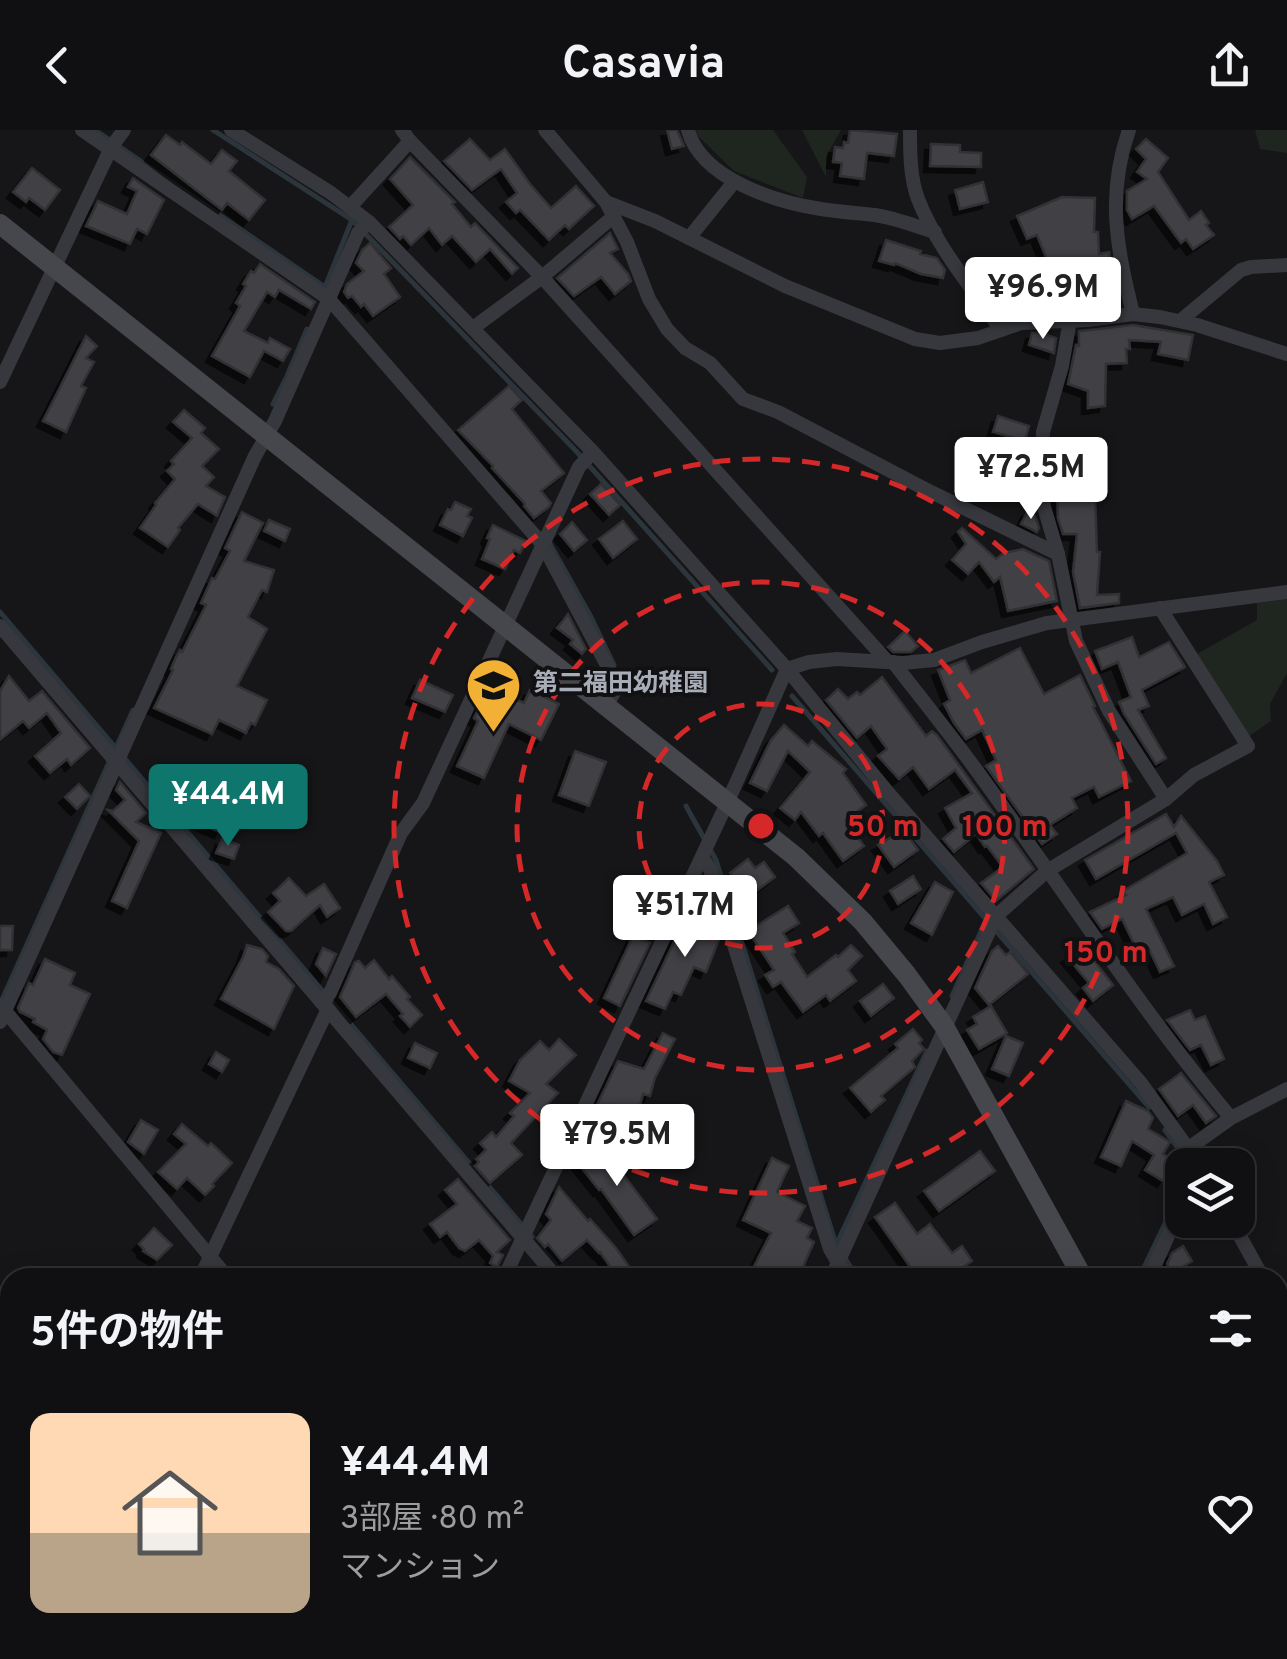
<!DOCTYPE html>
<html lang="ja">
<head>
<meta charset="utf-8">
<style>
	:root { --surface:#101012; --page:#19191b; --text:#f1f3f6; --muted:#9c9d9f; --line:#303032; --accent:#0f766e }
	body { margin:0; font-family:Overpass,"Noto Sans JP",sans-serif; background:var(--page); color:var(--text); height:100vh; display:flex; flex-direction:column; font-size:38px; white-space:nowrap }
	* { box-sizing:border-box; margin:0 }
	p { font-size:32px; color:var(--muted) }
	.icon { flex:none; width:55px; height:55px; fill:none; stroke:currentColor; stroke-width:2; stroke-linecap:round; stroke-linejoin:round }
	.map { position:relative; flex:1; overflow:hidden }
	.details { position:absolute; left:0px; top:1138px; width:1288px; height:392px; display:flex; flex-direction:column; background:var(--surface); border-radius:30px 30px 0 0; box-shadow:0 5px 25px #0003,0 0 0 2px var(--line) }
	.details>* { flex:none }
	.fabs { position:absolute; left:1165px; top:1018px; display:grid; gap:20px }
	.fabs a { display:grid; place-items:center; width:90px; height:90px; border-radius:20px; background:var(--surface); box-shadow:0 5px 25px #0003,0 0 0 2px var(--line); font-size:50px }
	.price { position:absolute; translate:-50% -85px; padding:0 22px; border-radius:10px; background:#fff; color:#222; font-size:32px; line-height:65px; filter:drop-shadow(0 2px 5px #0008) }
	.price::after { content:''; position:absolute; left:50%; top:60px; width:30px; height:22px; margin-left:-15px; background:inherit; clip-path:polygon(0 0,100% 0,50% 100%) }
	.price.current { background:var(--accent); color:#fff }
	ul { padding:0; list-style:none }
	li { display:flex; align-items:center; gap:30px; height:250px; padding:0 30px }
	li span { display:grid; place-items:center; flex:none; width:280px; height:200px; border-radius:20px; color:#555 }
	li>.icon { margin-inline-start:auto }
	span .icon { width:120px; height:120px; fill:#fffc; stroke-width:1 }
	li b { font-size:42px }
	h2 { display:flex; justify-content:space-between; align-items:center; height:120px; padding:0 30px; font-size:42px }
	header { display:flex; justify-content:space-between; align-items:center; height:130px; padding:0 30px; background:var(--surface); font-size:45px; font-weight:700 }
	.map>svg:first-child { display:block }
	.green { fill:#1e261f }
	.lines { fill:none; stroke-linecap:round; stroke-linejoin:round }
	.stream { stroke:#2c353c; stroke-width:5 }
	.building { fill:#404145; stroke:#303034; stroke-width:2.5; filter:url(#shadow) }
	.street { stroke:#37383d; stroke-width:14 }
	.secondary { stroke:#45474d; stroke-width:20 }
	.ring { fill:none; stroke:#d62828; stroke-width:5; stroke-dasharray:18 12 }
	.labels { text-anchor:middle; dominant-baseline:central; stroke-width:8; stroke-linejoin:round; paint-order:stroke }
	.poi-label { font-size:25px; font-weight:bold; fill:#a8adb8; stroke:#111113; text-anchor:start }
	.centre { fill:#d62828; stroke:#111113; stroke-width:5 }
	.ring-label { font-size:30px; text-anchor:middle; font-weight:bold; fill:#d62828; stroke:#111113; stroke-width:8; stroke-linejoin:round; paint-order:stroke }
</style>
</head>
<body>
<header><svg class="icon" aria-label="back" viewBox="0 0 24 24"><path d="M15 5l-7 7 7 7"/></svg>Casavia<svg class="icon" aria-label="share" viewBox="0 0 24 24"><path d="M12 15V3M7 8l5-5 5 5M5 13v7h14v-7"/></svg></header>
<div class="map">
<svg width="1287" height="1529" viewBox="0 0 1287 1529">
	<defs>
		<filter id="shadow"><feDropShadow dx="-6" dy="6" stdDeviation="0" flood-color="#0009"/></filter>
	</defs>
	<rect width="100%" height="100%" fill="#161618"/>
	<g class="green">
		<path d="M 696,0 L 773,0 L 807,47 L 803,68 L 734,41 L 698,6 Z"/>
		<path d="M 802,0 L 841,0 L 826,27 L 826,47 Z"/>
		<path d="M 1255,0 L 1287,0 L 1287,23 L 1260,19 Z"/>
		<path d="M 1287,469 L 1287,543 L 1270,574 L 1271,591 L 1248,607 L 1197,524 L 1257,490 L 1257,473 Z"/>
	</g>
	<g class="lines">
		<g class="stream">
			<path d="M 95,0 L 325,157 L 330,163"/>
			<path d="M 213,0 L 352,90 L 576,321 L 772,540"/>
			<path d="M 325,157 L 352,90"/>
			<path d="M 273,274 L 287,246 L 307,199"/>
			<path d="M 549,412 L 591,487 L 614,535"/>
			<path d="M 0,482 L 567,1148"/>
			<path d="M 792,566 L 1149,977"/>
			<path d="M 115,620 L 133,580"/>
			<path d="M 686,676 L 716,730 L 835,1111 L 857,1148"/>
			<path d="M 952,866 L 986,790"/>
			<path d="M 0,874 L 110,630"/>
			<path d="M 1165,1000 L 1190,1035"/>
			<path d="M 837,1113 L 927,921"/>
			<path d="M 1139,1148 L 1182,1058"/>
			<path d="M 1278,1187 L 1287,1205"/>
			<path d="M 0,1326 L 10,1338"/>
			<path d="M 889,1520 L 897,1529"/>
			<path d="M 1081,1520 L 1085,1529"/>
			<path d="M 960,1529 L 964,1520"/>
		</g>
	</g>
	<g class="building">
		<path d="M 667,0 L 677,0 L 684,16 L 672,19 Z"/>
		<path d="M 850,0 L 897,4 L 894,26 L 867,23 L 864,49 L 840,46 L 842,33 L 833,32 L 835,17 L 843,18 L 844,12 L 848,13 Z"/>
		<path d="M 166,5 L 180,15 L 182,12 L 211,34 L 222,20 L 237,31 L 229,41 L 265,70 L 249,90 L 227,73 L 222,80 L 151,25 Z"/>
		<path d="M 470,9 L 490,30 L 505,19 L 530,54 L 551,78 L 576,56 L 594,76 L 569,99 L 565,95 L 549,110 L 520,80 L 516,83 L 506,72 L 517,63 L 501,39 L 472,60 L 444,31 Z"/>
		<path d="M 1146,9 L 1168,28 L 1158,42 L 1189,90 L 1201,81 L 1209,93 L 1206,95 L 1214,105 L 1193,119 L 1186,109 L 1181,113 L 1154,76 L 1132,89 L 1127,80 L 1127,61 L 1147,49 L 1137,42 L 1146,29 L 1136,19 Z"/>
		<path d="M 931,14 L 960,15 L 960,22 L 981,23 L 981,37 L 930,36 Z"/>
		<path d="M 410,27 L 455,72 L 452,74 L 471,97 L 475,93 L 518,138 L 512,144 L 490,119 L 476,132 L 452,106 L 442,115 L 429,98 L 411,115 L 403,106 L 400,109 L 389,97 L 413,75 L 390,49 Z"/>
		<path d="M 32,38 L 60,60 L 45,80 L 29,68 L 26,72 L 13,62 Z"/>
		<path d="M 133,48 L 164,70 L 147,104 L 137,99 L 130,114 L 86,96 L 98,71 L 127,84 L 137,61 L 128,57 Z"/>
		<path d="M 983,52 L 988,72 L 960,79 L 955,60 Z"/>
		<path d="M 1062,67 L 1095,68 L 1094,102 L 1098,102 L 1099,124 L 1109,122 L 1112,140 L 1108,141 L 1116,176 L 1091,179 L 1085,149 L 1055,159 L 1056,162 L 1032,170 L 1030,165 L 999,174 L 993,157 L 1050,137 L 1037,105 L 1027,109 L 1017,86 Z"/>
		<path d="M 610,103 L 618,119 L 610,123 L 628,144 L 631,151 L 615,164 L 601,147 L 574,166 L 557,148 Z"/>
		<path d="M 886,110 L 921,121 L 920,124 L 937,128 L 945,140 L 943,148 L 921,144 L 895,133 L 894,135 L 879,131 Z"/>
		<path d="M 370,113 L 391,138 L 384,144 L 400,167 L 373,186 L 364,174 L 361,177 L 352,166 L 348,168 L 344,162 L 347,154 L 364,141 L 356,133 L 362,120 Z"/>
		<path d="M 260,134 L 315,172 L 311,179 L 279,160 L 275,167 L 267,162 L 244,201 L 268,213 L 270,208 L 290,219 L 283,231 L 264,221 L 250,247 L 212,226 L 240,176 L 236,173 L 246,156 L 243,154 L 251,141 L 254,143 Z"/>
		<path d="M 1133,195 L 1193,205 L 1188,230 L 1158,224 L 1161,212 L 1129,210 L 1130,219 L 1126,219 L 1127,233 L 1106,234 L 1105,276 L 1088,278 L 1088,261 L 1068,254 L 1076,215 L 1079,216 L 1079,201 Z"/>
		<path d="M 1032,203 L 1041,203 L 1056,208 L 1054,223 L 1029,215 Z"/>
		<path d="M 86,206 L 97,216 L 86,228 L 94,232 L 81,256 L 86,258 L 66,302 L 43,291 Z"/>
		<path d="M 509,256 L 522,270 L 512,279 L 564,343 L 541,361 L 551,373 L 549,377 L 534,388 L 524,376 L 525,374 L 492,338 L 493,336 L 458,300 Z"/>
		<path d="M 184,280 L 205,298 L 201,303 L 219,319 L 202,336 L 214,347 L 206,356 L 225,367 L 217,386 L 198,374 L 178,398 L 180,400 L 168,417 L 140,398 L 156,375 L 155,373 L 175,349 L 167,341 L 174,334 L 171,331 L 192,308 L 173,292 Z"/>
		<path d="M 998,286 L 1029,296 L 1025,311 L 993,302 Z"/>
		<path d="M 1053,311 L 1065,311 L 1065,316 L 1086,316 L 1086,339 L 1094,339 L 1097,422 L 1100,422 L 1097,465 L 1119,464 L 1119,473 L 1080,478 L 1073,442 L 1077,404 L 1063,404 L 1058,388 L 1057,361 L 1064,360 L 1063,335 L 1052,335 Z"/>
		<path d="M 601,354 L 620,375 L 609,385 L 590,364 Z"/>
		<path d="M 455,372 L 471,379 L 467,386 L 472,388 L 463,406 L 440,395 L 448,379 L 451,380 Z"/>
		<path d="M 1028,381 L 1035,386 L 1039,398 L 1037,402 L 1021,394 Z"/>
		<path d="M 242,382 L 263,393 L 244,431 L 274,440 L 267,462 L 262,460 L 248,487 L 267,499 L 237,556 L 267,570 L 255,595 L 251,593 L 246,603 L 219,590 L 212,604 L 154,578 L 173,540 L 171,539 L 176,527 L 180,520 L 182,522 L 206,475 L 201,473 L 212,448 L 215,449 L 230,421 L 225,418 Z"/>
		<path d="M 269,390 L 290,399 L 285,411 L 264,401 Z"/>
		<path d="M 623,391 L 637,409 L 613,428 L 599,409 Z"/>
		<path d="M 572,392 L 587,410 L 574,421 L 560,404 Z"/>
		<path d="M 493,395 L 526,411 L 520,423 L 514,420 L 505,439 L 482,429 L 490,409 L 487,408 Z"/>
		<path d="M 962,398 L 996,429 L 1004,423 L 1023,419 L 1049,431 L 1057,471 L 1008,481 L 1000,447 L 994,452 L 979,432 L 968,444 L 952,430 L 966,414 L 958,402 Z"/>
		<path d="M 568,484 L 586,519 L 582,524 L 570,514 L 573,510 L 557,498 Z"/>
		<path d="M 905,501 L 918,516 L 911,522 L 893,522 L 888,517 Z"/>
		<path d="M 1132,507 L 1139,527 L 1169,512 L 1185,537 L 1142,560 L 1149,576 L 1138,580 L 1166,628 L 1156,634 L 1124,584 L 1119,572 L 1131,567 L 1118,532 L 1102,539 L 1095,521 Z"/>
		<path d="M 1020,518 L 1044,564 L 1080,545 L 1095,576 L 1093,577 L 1131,651 L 1099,667 L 1094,657 L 1072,668 L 1077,678 L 1050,695 L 1057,704 L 1042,714 L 986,636 L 996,630 L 982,600 L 966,609 L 954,593 L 944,574 L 950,570 L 938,540 L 965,530 L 971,543 Z"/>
		<path d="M 9,546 L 29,571 L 42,561 L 90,618 L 71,635 L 67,629 L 50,643 L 35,626 L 61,603 L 47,583 L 29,598 L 23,591 L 0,610 L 0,561 Z"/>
		<path d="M 882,547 L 926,606 L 932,601 L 937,605 L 1034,739 L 996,771 L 981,753 L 1003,737 L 987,716 L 985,717 L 976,704 L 954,722 L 943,709 L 956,698 L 945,678 L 972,663 L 955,640 L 929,659 L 913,637 L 899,649 L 878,626 L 887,619 L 871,596 L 857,608 L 826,570 L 838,559 L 848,569 L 857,562 L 860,565 Z"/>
		<path d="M 420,550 L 453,565 L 445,582 L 412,568 Z"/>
		<path d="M 493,559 L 524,573 L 530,560 L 559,574 L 541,610 L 509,594 L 484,648 L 457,636 L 478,591 L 474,588 L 482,571 L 486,573 Z"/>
		<path d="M 784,595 L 808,616 L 812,611 L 846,639 L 843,643 L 866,675 L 846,690 L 864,716 L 843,731 L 823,703 L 819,706 L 801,682 L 795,690 L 780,678 L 810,642 L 788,621 L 767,661 L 750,653 L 771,610 Z"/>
		<path d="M 575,621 L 606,632 L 589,676 L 559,665 Z"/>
		<path d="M 197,645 L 213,652 L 216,645 L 231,651 L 233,648 L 260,661 L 254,675 L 235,667 L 220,702 L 179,684 Z"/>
		<path d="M 120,652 L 146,683 L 136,692 L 161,703 L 127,778 L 112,771 L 139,711 L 108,680 L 113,681 L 125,670 L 116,660 Z"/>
		<path d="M 79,654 L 90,666 L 77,679 L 65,667 Z"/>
		<path d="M 1166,684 L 1174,697 L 1181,686 L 1217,731 L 1224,745 L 1209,752 L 1227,787 L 1213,794 L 1204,774 L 1182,785 L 1173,767 L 1146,779 L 1174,836 L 1160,842 L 1148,817 L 1138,822 L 1122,789 L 1102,799 L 1090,782 L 1126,765 L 1123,761 L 1187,723 L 1176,703 L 1096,749 L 1085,730 Z"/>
		<path d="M 904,700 L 918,720 L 894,737 L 878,715 Z"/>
		<path d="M 222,709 L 239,715 L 234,729 L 216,723 Z"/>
		<path d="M 748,729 L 755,738 L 764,732 L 775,747 L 743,771 L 734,760 L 740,755 L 730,743 Z"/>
		<path d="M 913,746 L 921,759 L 898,774 L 890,761 Z"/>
		<path d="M 289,748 L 306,766 L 324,754 L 340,778 L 327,787 L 320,775 L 291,801 L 286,801 L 268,782 L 280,771 L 273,763 Z"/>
		<path d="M 935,752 L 953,762 L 932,805 L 911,793 Z"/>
		<path d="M 788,776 L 799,793 L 783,803 L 795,822 L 792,824 L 807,847 L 836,825 L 838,827 L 851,815 L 862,826 L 848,840 L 856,851 L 830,871 L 826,865 L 803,882 L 781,852 L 773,857 L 765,845 L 774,840 L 748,801 Z"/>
		<path d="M 688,785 L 717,797 L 720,807 L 706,842 L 694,837 L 681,865 L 673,862 L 665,879 L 646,871 L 682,795 L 684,796 Z"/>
		<path d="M 0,796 L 13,796 L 12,820 L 0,820 Z"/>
		<path d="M 633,806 L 650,813 L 620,876 L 604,868 Z"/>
		<path d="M 247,815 L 262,819 L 268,826 L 266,832 L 279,839 L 294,856 L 274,899 L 221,869 L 243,827 Z"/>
		<path d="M 1082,815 L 1113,855 L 1093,871 L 1083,858 L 1089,853 L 1067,827 Z"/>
		<path d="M 998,816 L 1006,825 L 1010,822 L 1028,844 L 989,875 L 975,858 L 992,821 Z"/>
		<path d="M 323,818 L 336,824 L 326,846 L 316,834 Z"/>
		<path d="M 45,829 L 75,843 L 70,855 L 90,864 L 62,925 L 53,922 L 43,909 L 47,900 L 33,892 L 35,889 L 20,882 L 18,878 L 29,853 L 33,855 Z"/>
		<path d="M 374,830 L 389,849 L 392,846 L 410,867 L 407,869 L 422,885 L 410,897 L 400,886 L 403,884 L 386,864 L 356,887 L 340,867 L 355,832 L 359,831 L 365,838 Z"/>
		<path d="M 883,854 L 894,868 L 871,886 L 860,871 Z"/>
		<path d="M 991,876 L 1007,903 L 979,919 L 967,900 L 977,894 L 973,887 Z"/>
		<path d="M 1190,880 L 1195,890 L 1205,886 L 1224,929 L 1211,935 L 1201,915 L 1190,920 L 1167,890 Z"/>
		<path d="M 913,899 L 922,910 L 919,913 L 924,919 L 912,931 L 915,937 L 881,966 L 885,970 L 871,982 L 850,958 L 898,918 L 895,914 Z"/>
		<path d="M 663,903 L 675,909 L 655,948 L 650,966 L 643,964 L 638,983 L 609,975 L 607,979 L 597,975 L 618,931 L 644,939 Z"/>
		<path d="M 1006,906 L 1023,913 L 1009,946 L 992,939 Z"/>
		<path d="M 559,909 L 576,925 L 546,954 L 558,963 L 511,1013 L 522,1025 L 490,1053 L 475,1036 L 479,1032 L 476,1029 L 486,1020 L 480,1013 L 492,1002 L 496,1007 L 514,986 L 510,983 L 530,963 L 509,951 L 520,930 L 540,911 L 549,920 Z"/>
		<path d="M 415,913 L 437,923 L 430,938 L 408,928 Z"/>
		<path d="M 216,922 L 229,930 L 222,942 L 209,934 Z"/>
		<path d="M 1181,943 L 1216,986 L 1206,993 L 1193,975 L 1178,986 L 1159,959 Z"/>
		<path d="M 1126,971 L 1148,981 L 1153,988 L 1148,999 L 1170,1012 L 1163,1024 L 1175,1031 L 1163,1051 L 1145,1040 L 1154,1025 L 1132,1011 L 1121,1036 L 1101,1027 Z"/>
		<path d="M 141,990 L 158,1000 L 144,1024 L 128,1012 Z"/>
		<path d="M 182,994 L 208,1016 L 211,1013 L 232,1033 L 212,1054 L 214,1056 L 205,1065 L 187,1048 L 177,1059 L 158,1042 L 186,1014 L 174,1004 Z"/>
		<path d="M 600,1014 L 657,1089 L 634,1105 L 601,1059 L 599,1060 L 577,1032 Z"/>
		<path d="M 980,1021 L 995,1041 L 939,1081 L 924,1061 Z"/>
		<path d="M 772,1028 L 789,1036 L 777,1062 L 805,1076 L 797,1091 L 812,1098 L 807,1108 L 814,1112 L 798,1148 L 748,1148 L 771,1103 L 743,1090 Z"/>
		<path d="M 458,1049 L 510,1110 L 497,1122 L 503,1125 L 497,1137 L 490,1133 L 493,1126 L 479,1110 L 465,1121 L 459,1118 L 447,1102 L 440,1107 L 430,1094 L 457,1074 L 445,1060 Z"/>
		<path d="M 559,1057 L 588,1091 L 590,1089 L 616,1118 L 632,1141 L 622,1148 L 618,1148 L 600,1122 L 599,1123 L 587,1110 L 562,1131 L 548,1114 L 545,1117 L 537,1108 L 551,1090 L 546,1084 Z"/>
		<path d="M 895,1073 L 917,1104 L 930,1094 L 952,1123 L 962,1116 L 972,1131 L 947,1148 L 918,1148 L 875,1087 Z"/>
		<path d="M 154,1098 L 172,1115 L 157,1130 L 143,1121 L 144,1119 L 139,1114 Z"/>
		<path d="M 1183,1116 L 1192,1131 L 1172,1143 L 1167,1134 L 1172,1123 Z"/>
	</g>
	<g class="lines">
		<g class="street">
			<path d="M 82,0 L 329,169 L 543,415 L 618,556 L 606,576"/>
			<path d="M 231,0 L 331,63 L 369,92 L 593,322 L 787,539 L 885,659 L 1141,953 L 1200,1035"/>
			<path d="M 402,0 L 410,11 L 542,147 L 887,531"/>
			<path d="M 545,0 L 606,72 L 655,91 L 785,156 L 915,209 L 940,213 L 978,208 L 1021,193 L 1088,190 L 1133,184 L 1160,187 L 1197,195 L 1287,224"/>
			<path d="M 688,0 C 701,49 776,72 821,79 C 839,82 857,83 875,85 C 895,88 915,96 935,102"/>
			<path d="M 910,0 C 910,22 910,48 918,69 C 936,116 973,159 1001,200"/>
			<path d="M 1129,0 C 1106,66 1117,118 1133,184"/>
			<path d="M 606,72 L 627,112 L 649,169 L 667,199 L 685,218 L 710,233 L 743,269 L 778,282 L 925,359 L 1058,424"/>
			<path d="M 350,77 L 410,11"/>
			<path d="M 689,108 L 734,52"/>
			<path d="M 1070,190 L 1062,236 L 1043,302 L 1041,354 L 1044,377 L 1058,424 L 1076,511 L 1109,581 L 1166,669"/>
			<path d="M 1180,191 L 1241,140 L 1251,137 L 1287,135"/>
			<path d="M 473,198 L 542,147 L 614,86"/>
			<path d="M 0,252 L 112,16 L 124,0"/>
			<path d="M 0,496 L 557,1148"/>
			<path d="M 893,532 C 921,568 950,604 977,641 C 1062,757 1139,878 1231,988"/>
			<path d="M 702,727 L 710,739 L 830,1119 L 847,1148"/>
			<path d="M 321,872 L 330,863 L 401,703 L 423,673 L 579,337 L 593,322"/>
			<path d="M 1,876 L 228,1148"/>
			<path d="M 0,892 L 255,326 L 275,291 L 358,103 L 369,92"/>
			<path d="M 1189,1018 L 1231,988 L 1287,959"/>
			<path d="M 1231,1090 L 1263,1148"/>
			<path d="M 200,1148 L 328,879"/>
			<path d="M 504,1148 L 728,671 L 787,539 L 809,532 L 837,529 L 903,533 L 934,530 L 982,512 L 1047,493 L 1287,462"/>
			<path d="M 831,1148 L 996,786 L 1047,741 L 1166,669 L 1194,645 L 1248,616 L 1160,478"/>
			<path d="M 1149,1148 L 1182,1075"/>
			<path d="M 1278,1173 L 1287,1190"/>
			<path d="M 0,1314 L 10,1326"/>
			<path d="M 170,1520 L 178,1529"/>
			<path d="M 540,1520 L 548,1529"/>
			<path d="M 691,1520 L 698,1529"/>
			<path d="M 879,1520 L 887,1529"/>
			<path d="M 24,1529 L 28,1520"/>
			<path d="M 329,1529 L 333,1520"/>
			<path d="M 523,1529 L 527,1520"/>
			<path d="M 650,1529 L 654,1520"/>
			<path d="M 971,1529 L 976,1520"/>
		</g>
		<g class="secondary">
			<path d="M 0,94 L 796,727 L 863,792 L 907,845 L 944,896 L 1083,1148"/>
			<path d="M 1278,1499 L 1287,1516"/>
		</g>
	</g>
	<g class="ring">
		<circle cx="761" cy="696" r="122"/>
		<circle cx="761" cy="696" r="244"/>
		<circle cx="761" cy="696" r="367"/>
	</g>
	<defs>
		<symbol id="school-pin" viewBox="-11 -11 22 30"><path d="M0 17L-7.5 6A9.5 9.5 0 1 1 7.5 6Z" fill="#f2b134" stroke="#111113"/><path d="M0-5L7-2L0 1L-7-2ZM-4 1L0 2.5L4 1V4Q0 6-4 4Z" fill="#111"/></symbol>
	</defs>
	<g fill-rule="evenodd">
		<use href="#school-pin" x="462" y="524" width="63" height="86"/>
	</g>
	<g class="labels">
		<g class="poi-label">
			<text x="533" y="555">第二福田幼稚園</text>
		</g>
	</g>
	<circle cx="761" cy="696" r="15" class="centre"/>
	<g class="ring-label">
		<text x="883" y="706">50 m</text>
		<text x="1005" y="706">100 m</text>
		<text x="1106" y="832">150 m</text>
	</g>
</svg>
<div class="fabs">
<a><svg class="icon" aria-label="layers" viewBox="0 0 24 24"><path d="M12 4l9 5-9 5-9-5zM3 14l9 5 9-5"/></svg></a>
</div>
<b class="price" style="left:1043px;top:212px">¥96.9M</b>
<b class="price" style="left:1031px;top:392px">¥72.5M</b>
<b class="price current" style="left:228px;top:719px">¥44.4M</b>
<b class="price" style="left:685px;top:830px">¥51.7M</b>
<b class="price" style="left:617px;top:1059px">¥79.5M</b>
<section class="details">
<h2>5件の物件<svg class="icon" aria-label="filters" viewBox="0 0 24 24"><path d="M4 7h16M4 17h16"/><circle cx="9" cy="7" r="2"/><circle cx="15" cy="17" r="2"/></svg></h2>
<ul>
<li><span style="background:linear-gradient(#ffd9b3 60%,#b9a48a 0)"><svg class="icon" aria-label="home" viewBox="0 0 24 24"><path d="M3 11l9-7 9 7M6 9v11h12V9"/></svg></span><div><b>¥44.4M</b><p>3部屋 · 80 m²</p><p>マンション</p></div><svg class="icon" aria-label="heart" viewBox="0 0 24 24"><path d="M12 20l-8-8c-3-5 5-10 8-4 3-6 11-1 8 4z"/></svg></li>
</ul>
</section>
</div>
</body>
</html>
